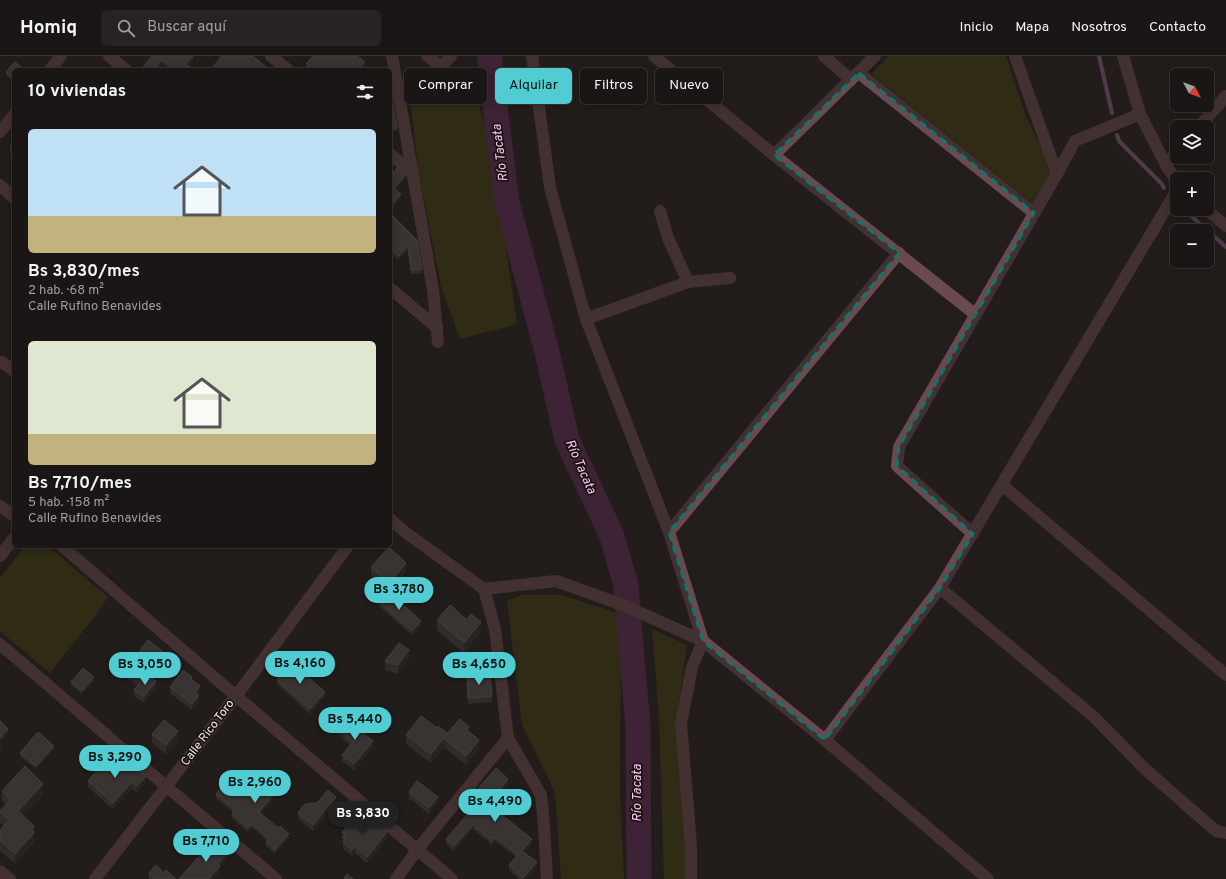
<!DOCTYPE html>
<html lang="es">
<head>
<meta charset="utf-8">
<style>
	:root { --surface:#1a1615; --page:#272322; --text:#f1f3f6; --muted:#9f9fa0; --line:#383534; --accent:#51ccd2 }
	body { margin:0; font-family:Overpass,sans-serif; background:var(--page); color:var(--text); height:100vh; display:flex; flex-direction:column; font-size:15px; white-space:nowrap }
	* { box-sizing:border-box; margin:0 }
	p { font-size:13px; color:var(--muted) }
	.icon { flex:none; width:22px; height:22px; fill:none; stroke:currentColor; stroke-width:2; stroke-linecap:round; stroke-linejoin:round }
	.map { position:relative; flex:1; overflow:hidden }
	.sheet { position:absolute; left:12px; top:12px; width:380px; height:480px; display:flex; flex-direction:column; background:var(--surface); border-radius:6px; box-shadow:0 2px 10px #0003,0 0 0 1px var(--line) }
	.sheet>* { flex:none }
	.banner { position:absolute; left:404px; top:12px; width:380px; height:36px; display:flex; gap:8px }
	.needle { width:26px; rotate:131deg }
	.tools { position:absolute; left:1170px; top:12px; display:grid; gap:8px }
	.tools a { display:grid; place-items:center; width:44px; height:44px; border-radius:6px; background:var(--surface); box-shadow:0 2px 10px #0003,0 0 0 1px var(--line); font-size:20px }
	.price { position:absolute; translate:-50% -34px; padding:0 9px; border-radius:14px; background:var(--accent); color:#111; font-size:13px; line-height:26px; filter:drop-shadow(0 1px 2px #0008) }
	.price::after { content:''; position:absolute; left:50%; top:24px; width:12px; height:9px; margin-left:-6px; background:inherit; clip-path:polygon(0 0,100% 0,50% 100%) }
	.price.selected { background:#222; color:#fff }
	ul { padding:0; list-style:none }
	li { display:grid; align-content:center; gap:8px; height:212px; padding:0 16px }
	li span { display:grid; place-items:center; height:124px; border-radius:6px; color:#555 }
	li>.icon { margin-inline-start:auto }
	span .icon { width:72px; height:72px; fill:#fffc; stroke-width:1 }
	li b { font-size:17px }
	h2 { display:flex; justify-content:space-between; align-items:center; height:48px; padding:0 16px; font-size:17px }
	.pill { padding:0 14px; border-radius:6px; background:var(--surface); box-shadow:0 2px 10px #0003,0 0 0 1px var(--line); font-size:14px; line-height:36px }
	.pill.selected { background:var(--accent); color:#111 }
	header { display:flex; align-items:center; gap:24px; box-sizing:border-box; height:56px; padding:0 20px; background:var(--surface); border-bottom:1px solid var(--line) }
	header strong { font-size:19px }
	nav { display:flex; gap:22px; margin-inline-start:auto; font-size:14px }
	.search { width:280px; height:36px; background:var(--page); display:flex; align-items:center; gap:10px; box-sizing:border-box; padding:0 14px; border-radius:6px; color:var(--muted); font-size:15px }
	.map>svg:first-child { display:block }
	.green { fill:#403c0e }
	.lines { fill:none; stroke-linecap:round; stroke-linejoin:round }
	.stream { stroke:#896180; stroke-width:4 }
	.river { stroke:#602955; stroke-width:25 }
	.minor { stroke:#6a4a4f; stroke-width:12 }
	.tertiary { stroke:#6a4a4f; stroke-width:12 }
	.wall { fill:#433f3c }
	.shaded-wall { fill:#2f2b27 }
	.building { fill:#55514e; stroke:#6c6865 }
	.marked { fill:none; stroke:#0f766e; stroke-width:3; stroke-dasharray:8 5; stroke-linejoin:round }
	.labels { text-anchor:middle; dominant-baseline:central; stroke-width:3.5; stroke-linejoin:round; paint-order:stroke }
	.street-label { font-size:12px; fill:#e9e5e4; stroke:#191413 }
	.water-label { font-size:13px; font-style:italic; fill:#fec9f0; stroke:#191413 }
</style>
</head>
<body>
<header>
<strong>Homiq</strong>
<div class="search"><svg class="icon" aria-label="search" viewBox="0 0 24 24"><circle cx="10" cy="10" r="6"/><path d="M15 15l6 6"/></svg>Buscar aquí</div>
<nav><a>Inicio</a><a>Mapa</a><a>Nosotros</a><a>Contacto</a></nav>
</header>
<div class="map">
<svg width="1226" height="823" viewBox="0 0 1226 823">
	<rect width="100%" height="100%" fill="#231e1c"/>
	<g class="green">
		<path d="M 889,0 L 1006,0 L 1025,58 L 1052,116 L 1033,148 L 871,18 Z"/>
		<path d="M 407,12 L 471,17 L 493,103 L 517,268 L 460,283 L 441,230 L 418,114 Z"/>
		<path d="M 25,490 L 48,490 L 108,541 L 98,556 L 50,617 L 0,575 L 0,522 Z"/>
		<path d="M 522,539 L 561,539 L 621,558 L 620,740 L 624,823 L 561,823 L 555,736 L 522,669 L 507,545 Z"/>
		<path d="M 652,573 L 687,589 L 676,667 L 686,789 L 686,823 L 664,823 L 659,661 Z"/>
	</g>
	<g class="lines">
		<g class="stream">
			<path d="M 1099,0 L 1112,57"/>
			<path d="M 1117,79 L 1119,85 L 1162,128 L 1164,132"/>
			<path d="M 1189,158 L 1226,191"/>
		</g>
		<path class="river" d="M 490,0 L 490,11 L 507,146 L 547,296 L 567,384 L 612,480 L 626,530 L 638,671 L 639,823"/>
		<g class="minor">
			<path d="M 109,0 L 126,14"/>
			<path d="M 271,0 L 288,14"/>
			<path d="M 392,0 L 433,234 L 438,286"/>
			<path d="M 427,0 L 439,9 L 445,7 L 451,0"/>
			<path d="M 532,0 L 550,131 L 586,263 L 669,476 L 703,585 L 692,611 L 681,668 L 691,789 L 691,823"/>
			<path d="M 654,0 L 774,99 L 976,259"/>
			<path d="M 824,0 L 851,24"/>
			<path d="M 1015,0 L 1057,118"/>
			<path d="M 1123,0 L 1140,58 L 1166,109 L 1177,126"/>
			<path d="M 50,14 L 61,0"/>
			<path d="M 859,17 L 1034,157"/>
			<path d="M 1199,71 L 1226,40"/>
			<path d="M 0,76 L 14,59"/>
			<path d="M 390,98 L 413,117"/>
			<path d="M 774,99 L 875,0"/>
			<path d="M 1166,109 L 1177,96"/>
			<path d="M 1206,153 L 1226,170"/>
			<path d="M 660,155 L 668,182 L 688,226"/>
			<path d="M 390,232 L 437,272"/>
			<path d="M 586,263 L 688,226 L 730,222"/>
			<path d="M 2,306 L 14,315"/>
			<path d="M 1002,429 L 1226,619"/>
			<path d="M 0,450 L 14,460"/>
			<path d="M 669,476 L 899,197"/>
			<path d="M 973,478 L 897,410 L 899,391 L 1057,118 L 1075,85 L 1140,58"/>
			<path d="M 62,490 L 236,640 L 452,823"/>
			<path d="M 0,500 L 14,482"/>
			<path d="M 940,532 L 1094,661 L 1145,713 L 1216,775 L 1226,777"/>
			<path d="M 0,588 L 167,731 L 276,823"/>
			<path d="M 825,684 L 940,532 L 1177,134"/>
			<path d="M 0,815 L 10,823"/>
			<path d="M 95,823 L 236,640 L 348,490"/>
			<path d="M 396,823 L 417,794 L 508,682"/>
		</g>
		<g class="tertiary">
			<path d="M 0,129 L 14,142"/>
			<path d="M 390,463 L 405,476 L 484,533 L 556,525 L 623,549 L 703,585 L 825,684 L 988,823"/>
			<path d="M 484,533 L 495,573 L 508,682 L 541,739 L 544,770 L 547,823"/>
		</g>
	</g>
	<g class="wall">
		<path d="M 152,0 L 194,0 L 194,2 L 188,10 L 193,14 L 170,14 L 162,7 L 157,14 L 143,14 L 143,11 Z"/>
		<path d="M 218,0 L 253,0 L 267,14 L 212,14 L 212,12 L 220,2 Z"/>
		<path d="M 306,8 L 365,11 L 362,14 L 308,14 L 306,12 Z"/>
		<path d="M 14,14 L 14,26 L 6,19 L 6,16 Z"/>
		<path d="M 390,37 L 397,72 L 397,75 L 390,76 Z"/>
		<path d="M 14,84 L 14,101 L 10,98 L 10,90 Z"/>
		<path d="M 390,157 L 422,213 L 422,217 L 411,218 L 408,194 L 399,204 L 390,196 Z"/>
		<path d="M 371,511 L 406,516 L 389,536 L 371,519 Z"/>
		<path d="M 378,545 L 421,570 L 412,579 L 378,549 Z"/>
		<path d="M 437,564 L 481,576 L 464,597 L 437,574 Z"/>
		<path d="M 162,603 L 149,620 L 156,631 L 144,647 L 134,640 L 134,634 L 138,630 L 126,621 L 126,613 Z"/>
		<path d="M 409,603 L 398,618 L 385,614 L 385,605 Z"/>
		<path d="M 282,612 L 325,640 L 310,658 L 277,628 L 277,624 L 282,617 Z"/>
		<path d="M 467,619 L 492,640 L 492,646 L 468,648 Z"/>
		<path d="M 94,624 L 82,638 L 71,629 L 71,626 Z"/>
		<path d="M 192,624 L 200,636 L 198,638 L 199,645 L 192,654 L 170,637 L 170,631 Z"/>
		<path d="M 437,672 L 447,678 L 469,676 L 479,693 L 466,709 L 444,691 L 431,707 L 406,688 L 406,679 Z"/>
		<path d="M 338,673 L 373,691 L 354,714 L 342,705 L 342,699 L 350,689 L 338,679 Z"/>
		<path d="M 152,678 L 178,684 L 166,698 L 152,687 Z"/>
		<path d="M 54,693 L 36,713 L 20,700 L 20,697 Z"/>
		<path d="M 126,717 L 146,726 L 137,736 L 132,732 L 113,753 L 88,731 L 88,725 Z"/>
		<path d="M 273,723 L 287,726 L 261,758 L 289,782 L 275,798 L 266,790 L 266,786 L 267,785 L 252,771 L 248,776 L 232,762 L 232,758 L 233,756 L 216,742 L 216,738 L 249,731 Z"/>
		<path d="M 508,727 L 490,749 L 532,787 L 524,796 L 537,811 L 526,823 L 519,823 L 509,814 L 509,809 L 516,801 L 495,785 L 492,789 L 473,773 L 454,795 L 446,788 L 446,783 L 471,755 L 465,749 L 465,745 L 477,734 Z"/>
		<path d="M 2,735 L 43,739 L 23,760 L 34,780 L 34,787 L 15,808 L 0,795 L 0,774 L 4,770 L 0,766 L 0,755 L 6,749 L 2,745 Z"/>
		<path d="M 409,736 L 438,747 L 429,758 L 409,742 Z"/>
		<path d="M 317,747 L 336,747 L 313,775 L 298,762 L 298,757 Z"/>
		<path d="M 342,776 L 387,782 L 367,807 L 355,797 L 352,800 L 343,792 L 343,783 L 342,782 Z"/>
		<path d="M 149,817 L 164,817 L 176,823 L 149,823 Z"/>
	</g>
	<g class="shaded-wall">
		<path d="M 193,0 L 194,0 L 194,2 L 184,14 L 181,14 Z"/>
		<path d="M 162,3 L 162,7 L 157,14 L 154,14 Z"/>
		<path d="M 365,6 L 365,11 L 362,14 L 359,14 Z"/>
		<path d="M 406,118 L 406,123 L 394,136 L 394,132 Z"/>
		<path d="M 401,138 L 401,143 L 390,155 L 390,151 Z"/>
		<path d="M 408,190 L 408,194 L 399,204 L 399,200 Z"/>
		<path d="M 406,507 L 406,516 L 389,536 L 389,528 Z"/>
		<path d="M 421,565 L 421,570 L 412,579 L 412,575 Z"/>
		<path d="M 481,566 L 481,576 L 464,597 L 464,587 Z"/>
		<path d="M 409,594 L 409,603 L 398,618 L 398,609 Z"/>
		<path d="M 162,595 L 162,603 L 140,631 L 140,624 Z"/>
		<path d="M 94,621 L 94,624 L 82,638 L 82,635 Z"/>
		<path d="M 156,625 L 156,631 L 144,647 L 144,641 Z"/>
		<path d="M 200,630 L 200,636 L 195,642 L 195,636 Z"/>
		<path d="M 325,636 L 325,640 L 310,658 L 310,653 Z"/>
		<path d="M 199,639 L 199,645 L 192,654 L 192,648 Z"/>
		<path d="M 8,673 L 8,678 L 0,687 L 0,682 Z"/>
		<path d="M 178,675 L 178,684 L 166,698 L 166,689 Z"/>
		<path d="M 444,682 L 444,691 L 431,707 L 431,698 Z"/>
		<path d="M 479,684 L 479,693 L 466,709 L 466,700 Z"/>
		<path d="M 373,685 L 373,691 L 354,714 L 354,708 Z"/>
		<path d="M 2,690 L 2,695 L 0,697 L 0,692 Z"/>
		<path d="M 54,690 L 54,693 L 36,713 L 36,710 Z"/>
		<path d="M 146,720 L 146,726 L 137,736 L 137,730 Z"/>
		<path d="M 287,722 L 287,726 L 259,760 L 259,756 Z"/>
		<path d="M 508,723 L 508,727 L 488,752 L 488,748 Z"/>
		<path d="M 132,726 L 132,732 L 113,753 L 113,747 Z"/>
		<path d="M 43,728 L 43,739 L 18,765 L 18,755 Z"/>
		<path d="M 336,741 L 336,747 L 313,775 L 313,769 Z"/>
		<path d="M 438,741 L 438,747 L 429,758 L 429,752 Z"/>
		<path d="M 252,768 L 252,771 L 248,776 L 248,772 Z"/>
		<path d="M 473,769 L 473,773 L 454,795 L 454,790 Z"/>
		<path d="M 34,770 L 34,787 L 15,808 L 15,798 Z"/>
		<path d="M 387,776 L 387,782 L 367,807 L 367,801 Z"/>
		<path d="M 289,778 L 289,782 L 275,798 L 275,794 Z"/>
		<path d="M 495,781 L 495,785 L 492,789 L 492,785 Z"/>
		<path d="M 532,783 L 532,787 L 522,799 L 522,795 Z"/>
		<path d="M 355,791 L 355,797 L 352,800 L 352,794 Z"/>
		<path d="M 228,796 L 228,801 L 218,813 L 218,808 Z"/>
		<path d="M 537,806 L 537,811 L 526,823 L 523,823 L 523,822 Z"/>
		<path d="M 220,810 L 220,815 L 214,823 L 209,823 Z"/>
	</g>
	<g class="building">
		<path d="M 152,0 L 193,0 L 181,14 L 175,14 L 162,3 L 154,14 L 147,14 L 143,11 Z"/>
		<path d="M 222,0 L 253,0 L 267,12 L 265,14 L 214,14 L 212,12 Z"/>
		<path d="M 313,0 L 357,0 L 365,6 L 359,13 L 359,14 L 313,14 L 306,8 Z"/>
		<path d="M 15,6 L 25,14 L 14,14 L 14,23 L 6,16 Z"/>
		<path d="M 187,9 L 193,14 L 182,14 Z"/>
		<path d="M 390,37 L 391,37 L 397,72 L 390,73 Z"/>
		<path d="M 14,84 L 14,93 L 10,90 Z"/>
		<path d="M 398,111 L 406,118 L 394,132 L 401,138 L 390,151 L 390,120 Z"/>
		<path d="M 390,157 L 417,184 L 422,213 L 411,214 L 408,190 L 399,200 L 390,191 Z"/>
		<path d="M 389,491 L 406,507 L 389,528 L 371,511 Z"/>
		<path d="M 387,534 L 421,565 L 412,575 L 378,545 Z"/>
		<path d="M 450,549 L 467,564 L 471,558 L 481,566 L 464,587 L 437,564 Z"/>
		<path d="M 148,584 L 162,595 L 140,624 L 126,613 Z"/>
		<path d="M 399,587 L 409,594 L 398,609 L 385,605 Z"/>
		<path d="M 289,604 L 325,636 L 310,653 L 277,624 L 285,614 L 282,612 Z"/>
		<path d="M 83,612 L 94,621 L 82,635 L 71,626 Z"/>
		<path d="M 183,614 L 192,621 L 191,623 L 200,630 L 195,636 L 199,639 L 192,648 L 170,631 Z"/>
		<path d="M 490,617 L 492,640 L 468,642 L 467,619 Z"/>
		<path d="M 147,618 L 156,625 L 144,641 L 134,634 Z"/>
		<path d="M 421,660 L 437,672 L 438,670 L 447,677 L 445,680 L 460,663 L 469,671 L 467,674 L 479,684 L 466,700 L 444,682 L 431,698 L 406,679 Z"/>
		<path d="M 346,663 L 373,685 L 354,708 L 342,699 L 353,686 L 338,673 Z"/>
		<path d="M 164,664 L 178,675 L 166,689 L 152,678 Z"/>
		<path d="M 0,665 L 8,673 L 0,682 Z"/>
		<path d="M 38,676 L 54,690 L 36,710 L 20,697 Z"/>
		<path d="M 108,701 L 126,717 L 133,709 L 146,720 L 137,730 L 132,726 L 113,747 L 88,725 Z"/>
		<path d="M 25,710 L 43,728 L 18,755 L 34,770 L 32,773 L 34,777 L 15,798 L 0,784 L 0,774 L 9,764 L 0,756 L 0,755 L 11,743 L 2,735 Z"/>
		<path d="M 496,712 L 508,723 L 488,748 L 532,783 L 522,795 L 537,806 L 523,822 L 509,809 L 518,799 L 495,781 L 492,785 L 473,769 L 454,790 L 446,783 L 473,752 L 465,745 L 476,732 L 477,734 Z"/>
		<path d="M 263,714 L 273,723 L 279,715 L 287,722 L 259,756 L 278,772 L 280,770 L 289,778 L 275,794 L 266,786 L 269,783 L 252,768 L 248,772 L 232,758 L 235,754 L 216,738 L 232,717 L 249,731 Z"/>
		<path d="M 417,725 L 438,741 L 429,752 L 409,736 Z"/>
		<path d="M 328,734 L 336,741 L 313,769 L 298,757 L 305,748 L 317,747 Z"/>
		<path d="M 358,757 L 364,762 L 366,760 L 387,776 L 367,801 L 355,791 L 352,794 L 343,786 L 345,783 L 343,782 L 345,779 L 342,776 Z"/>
		<path d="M 211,787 L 215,791 L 218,787 L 228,796 L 218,808 L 220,810 L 209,823 L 179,823 Z"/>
		<path d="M 156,809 L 164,817 L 166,814 L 176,823 L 154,823 L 149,817 Z"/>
		<path d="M 347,818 L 353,823 L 344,823 Z"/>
	</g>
	<path d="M0 0H1226V823H0ZM 859,17 L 1034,157 L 899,391 L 897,410 L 973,478 L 940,532 L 825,684 L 703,585 L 669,476 L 899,197 L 774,99 Z" fill="#231e1c" fill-opacity=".55" fill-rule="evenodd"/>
	<path class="marked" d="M 859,17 L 1034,157 L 899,391 L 897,410 L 973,478 L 940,532 L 825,684 L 703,585 L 669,476 L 899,197 L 774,99 Z"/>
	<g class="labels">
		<g class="street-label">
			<text transform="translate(208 677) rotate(-53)">Calle Rico Toro</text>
		</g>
		<g class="water-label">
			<text transform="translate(501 97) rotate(-97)">Río Tacata</text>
			<text transform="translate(580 411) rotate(66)">Río Tacata</text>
			<text transform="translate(638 737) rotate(-90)">Río Tacata</text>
		</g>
	</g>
</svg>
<div class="tools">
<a><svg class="needle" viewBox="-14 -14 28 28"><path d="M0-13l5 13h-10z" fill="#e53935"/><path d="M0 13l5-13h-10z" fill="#9f9fa0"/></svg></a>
<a><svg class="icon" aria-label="layers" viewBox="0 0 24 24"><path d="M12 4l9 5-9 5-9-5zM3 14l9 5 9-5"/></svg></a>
<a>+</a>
<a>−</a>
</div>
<b class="price" style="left:399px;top:555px">Bs 3,780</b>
<b class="price" style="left:300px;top:629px">Bs 4,160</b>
<b class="price" style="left:145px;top:630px">Bs 3,050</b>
<b class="price" style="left:479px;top:630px">Bs 4,650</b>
<b class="price" style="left:355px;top:685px">Bs 5,440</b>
<b class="price" style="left:115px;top:723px">Bs 3,290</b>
<b class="price" style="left:255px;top:748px">Bs 2,960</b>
<b class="price" style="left:495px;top:767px">Bs 4,490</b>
<b class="price selected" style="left:363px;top:779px">Bs 3,830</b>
<b class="price" style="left:206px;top:807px">Bs 7,710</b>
<div class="banner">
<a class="pill">Comprar</a>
<a class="pill selected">Alquilar</a>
<a class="pill">Filtros</a>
<a class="pill">Nuevo</a>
</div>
<section class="sheet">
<h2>10 viviendas<svg class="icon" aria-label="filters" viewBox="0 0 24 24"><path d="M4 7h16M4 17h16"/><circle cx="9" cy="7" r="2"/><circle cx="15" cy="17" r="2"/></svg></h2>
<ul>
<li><span style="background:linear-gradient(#bfe0f5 70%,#c2b280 0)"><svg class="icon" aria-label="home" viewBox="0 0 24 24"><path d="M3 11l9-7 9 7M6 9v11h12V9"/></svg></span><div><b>Bs 3,830/mes</b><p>2 hab. · 68 m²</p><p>Calle Rufino Benavides</p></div></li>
<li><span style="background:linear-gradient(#dfe7d0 75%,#c2b280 0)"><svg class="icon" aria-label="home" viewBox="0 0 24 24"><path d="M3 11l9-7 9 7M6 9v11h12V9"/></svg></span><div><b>Bs 7,710/mes</b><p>5 hab. · 158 m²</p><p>Calle Rufino Benavides</p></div></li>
</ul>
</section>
</div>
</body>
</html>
